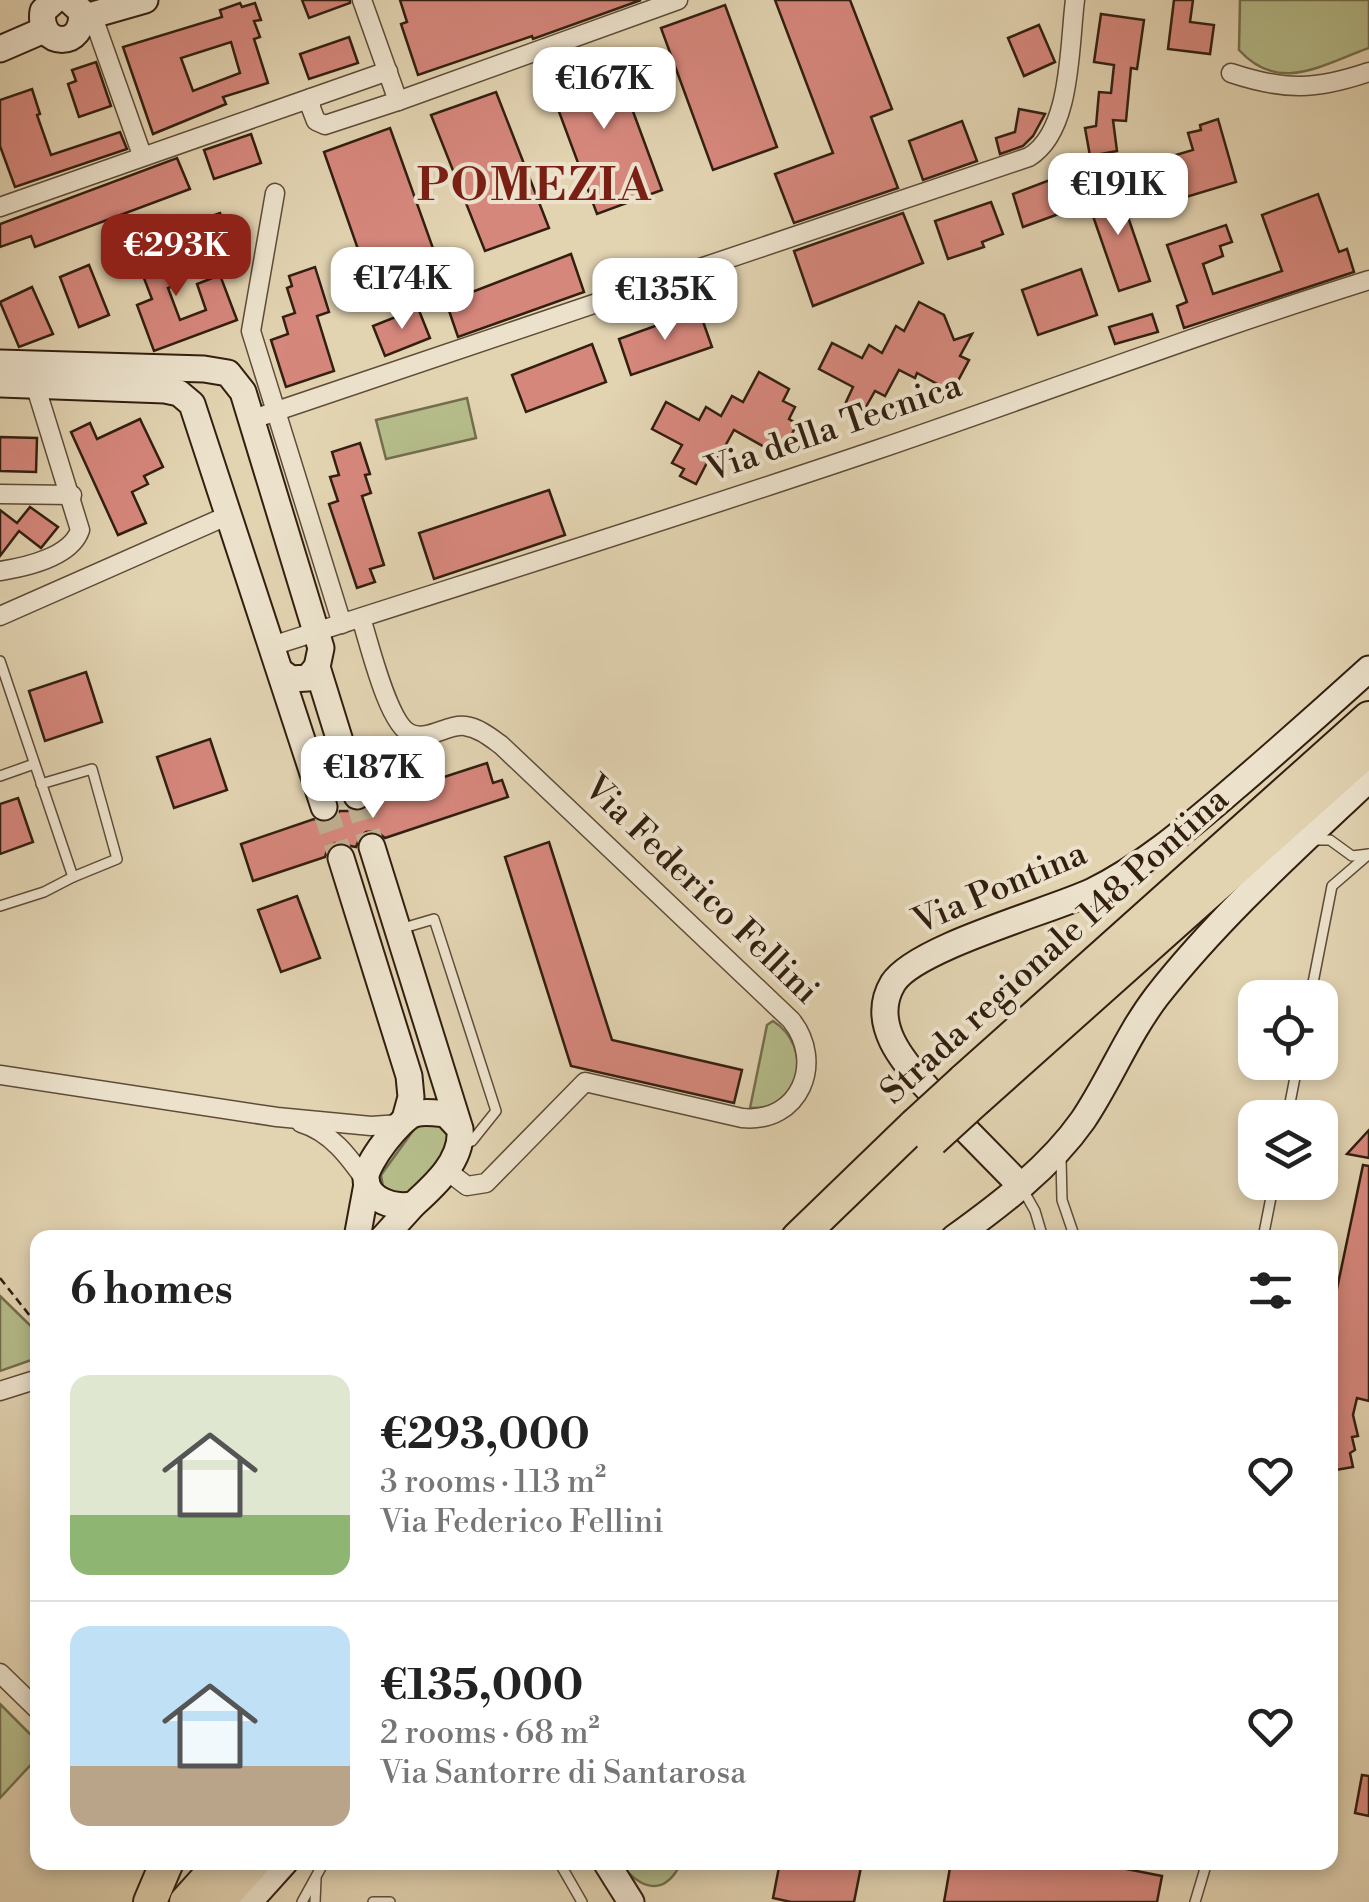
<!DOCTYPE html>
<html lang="en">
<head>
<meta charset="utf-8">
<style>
	:root { --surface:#fff; --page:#f6f6f6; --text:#222; --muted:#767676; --line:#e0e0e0; --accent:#8f2418 }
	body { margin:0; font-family:"Libre Bodoni",serif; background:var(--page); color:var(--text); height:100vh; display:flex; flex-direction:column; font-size:38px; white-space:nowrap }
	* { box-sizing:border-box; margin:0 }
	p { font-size:32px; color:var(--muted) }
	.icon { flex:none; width:55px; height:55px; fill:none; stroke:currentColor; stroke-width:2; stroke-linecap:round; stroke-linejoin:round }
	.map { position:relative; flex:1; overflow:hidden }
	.sheet { position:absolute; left:30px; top:1230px; width:1308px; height:640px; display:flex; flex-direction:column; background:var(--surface); border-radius:20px; box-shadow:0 5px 15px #0003 }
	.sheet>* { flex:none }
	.tools { position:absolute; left:1238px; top:980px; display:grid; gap:20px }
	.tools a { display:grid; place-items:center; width:100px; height:100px; border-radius:20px; background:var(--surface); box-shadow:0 5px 15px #0003; font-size:50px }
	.price { position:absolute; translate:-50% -85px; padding:0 22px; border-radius:20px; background:#fff; color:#222; font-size:32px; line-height:65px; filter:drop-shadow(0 2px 5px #0008) }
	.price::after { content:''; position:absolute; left:50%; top:60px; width:30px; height:22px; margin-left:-15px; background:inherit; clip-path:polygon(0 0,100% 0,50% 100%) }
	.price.selected { background:var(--accent); color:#fff }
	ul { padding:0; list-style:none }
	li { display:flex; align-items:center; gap:30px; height:250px; padding:0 40px }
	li+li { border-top:2px solid var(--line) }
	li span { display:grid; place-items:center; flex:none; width:280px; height:200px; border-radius:20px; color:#555 }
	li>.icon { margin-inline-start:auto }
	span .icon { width:120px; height:120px; fill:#fffc; stroke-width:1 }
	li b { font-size:42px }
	h2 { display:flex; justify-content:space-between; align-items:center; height:120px; padding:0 40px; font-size:42px }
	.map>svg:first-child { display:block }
	.green { fill:#b5bc8a; stroke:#746e4d; stroke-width:2.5 }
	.building { fill:#d6877c; stroke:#321f10; stroke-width:2.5; fill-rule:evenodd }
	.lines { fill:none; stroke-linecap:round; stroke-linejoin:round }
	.secondary-tunnel { stroke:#bfaf91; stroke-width:25; stroke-dasharray:25 12; stroke-linecap:butt }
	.lane-casing { stroke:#5e4c38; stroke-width:12 }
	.street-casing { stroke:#5e4c38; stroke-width:21 }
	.secondary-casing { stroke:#321f10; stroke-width:29 }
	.highway-casing { stroke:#321f10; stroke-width:36 }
	.path { stroke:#321f10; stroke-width:2.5; stroke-dasharray:8 5; stroke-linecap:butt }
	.lane { stroke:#ece2cc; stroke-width:9 }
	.street { stroke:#ece2cc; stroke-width:18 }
	.secondary { stroke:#ece2cc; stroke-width:25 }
	.highway { stroke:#e2d3b1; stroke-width:32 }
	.highway-bridge-casing { stroke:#321f10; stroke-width:36; stroke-linecap:butt }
	.highway-bridge { stroke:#e2d3b1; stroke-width:32 }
	.labels { text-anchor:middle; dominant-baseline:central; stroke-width:8; stroke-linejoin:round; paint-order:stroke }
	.street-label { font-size:35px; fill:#321f10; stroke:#ece2cc }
	.district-label { font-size:45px; font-weight:bold; letter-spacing:2.5px; fill:#7a1f14; stroke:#ece2cc }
</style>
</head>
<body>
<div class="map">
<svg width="1369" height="1902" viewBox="0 0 1369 1902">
	<rect width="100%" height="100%" fill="#e2d3b1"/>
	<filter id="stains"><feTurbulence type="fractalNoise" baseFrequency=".002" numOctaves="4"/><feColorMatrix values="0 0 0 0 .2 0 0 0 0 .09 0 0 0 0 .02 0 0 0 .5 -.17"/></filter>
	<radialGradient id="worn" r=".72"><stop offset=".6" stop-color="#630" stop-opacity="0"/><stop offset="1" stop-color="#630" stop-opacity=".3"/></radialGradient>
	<g class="green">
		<path d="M 1240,0 L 1369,0 L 1369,48 C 1321,65 1279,94 1239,50 Z"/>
		<path d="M 467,398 L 476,438 L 386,459 L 376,420 Z"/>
		<path d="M 773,1021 C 814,1047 802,1111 750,1108 L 767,1025 Z"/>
		<path d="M 428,1121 L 446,1128 C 454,1154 423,1181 406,1198 L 383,1187 L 381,1175 L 415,1128 Z"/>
		<path d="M 0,1296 L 38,1333 L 37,1358 L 0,1371 Z"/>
		<path d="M 0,1704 L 38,1742 L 37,1758 L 0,1798 Z"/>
		<path d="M 620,1863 L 681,1863 C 664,1898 640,1889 620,1863 Z"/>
	</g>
	<g class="building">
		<path d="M 302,0 L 350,0 L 350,3 L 309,18 Z"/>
		<path d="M 400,0 L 641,0 L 533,39 L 532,36 L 418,75 L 401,24 L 407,22 Z"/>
		<path d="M 775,0 L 850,0 L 892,109 L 871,117 L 898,188 L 794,223 L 775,174 L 833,153 Z"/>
		<path d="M 1174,0 L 1193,0 L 1190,22 L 1214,25 L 1210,54 L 1168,49 Z"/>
		<path d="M 240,3 L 242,7 L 255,3 L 261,20 L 254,21 L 260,37 L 254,39 L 268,83 L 223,97 L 226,104 L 153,134 L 123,47 L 222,17 L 220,10 ZM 231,42 L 240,73 L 193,91 L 181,58 Z"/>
		<path d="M 725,5 L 777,147 L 713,170 L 661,28 Z"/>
		<path d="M 1101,14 L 1144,20 L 1137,69 L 1131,68 L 1126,121 L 1113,120 L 1117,151 L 1090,156 L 1085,128 L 1096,126 L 1099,92 L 1111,93 L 1114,65 L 1094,62 Z"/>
		<path d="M 1039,25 L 1055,62 L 1024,76 L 1008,38 Z"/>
		<path d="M 349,37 L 358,63 L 309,79 L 300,54 Z"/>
		<path d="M 610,49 L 662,190 L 597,214 L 545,74 Z"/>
		<path d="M 96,62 L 111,106 L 79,117 L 68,84 L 76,81 L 72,70 Z"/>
		<path d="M 32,89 L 40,114 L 37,115 L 51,155 L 120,132 L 127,149 L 15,187 L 0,146 L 0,100 Z"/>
		<path d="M 496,92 L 549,228 L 485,251 L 431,115 Z"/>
		<path d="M 1019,109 L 1045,114 L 1033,136 L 1023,146 L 1000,154 L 996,138 L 1015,132 Z"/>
		<path d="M 1218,119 L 1236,182 L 1153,207 L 1144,179 L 1166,172 L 1162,159 L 1193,150 L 1188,133 L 1201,130 L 1200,125 Z"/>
		<path d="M 962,121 L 977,161 L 923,180 L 909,141 Z"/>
		<path d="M 390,128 L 440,268 L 373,292 L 324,152 Z"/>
		<path d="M 251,134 L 261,163 L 214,179 L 204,150 Z"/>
		<path d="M 177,158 L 190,189 L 35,247 L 31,236 L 0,247 L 0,224 Z"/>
		<path d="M 1055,178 L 1067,211 L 1023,227 L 1013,194 Z"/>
		<path d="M 1117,185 L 1150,281 L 1119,291 L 1086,196 Z"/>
		<path d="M 1318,194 L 1339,252 L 1347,249 L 1354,272 L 1184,328 L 1177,306 L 1187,302 L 1167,245 L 1226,225 L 1232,242 L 1220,246 L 1223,256 L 1203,264 L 1213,294 L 1282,271 L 1262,215 Z"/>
		<path d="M 991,202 L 1003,234 L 982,242 L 984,247 L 948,259 L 935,221 Z"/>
		<path d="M 220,213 L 235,258 L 206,268 L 191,223 Z"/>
		<path d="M 903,213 L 923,263 L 813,306 L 794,251 Z"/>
		<path d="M 162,235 L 181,283 L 168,288 L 180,320 L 206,310 L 197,284 L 220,275 L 237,320 L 154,351 L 137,305 L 152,299 L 132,247 Z"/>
		<path d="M 571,254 L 584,292 L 458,337 L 446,302 Z"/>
		<path d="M 89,265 L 109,315 L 79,327 L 60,277 Z"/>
		<path d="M 315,267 L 329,312 L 317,316 L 334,371 L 286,387 L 271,340 L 288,334 L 283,317 L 295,313 L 287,288 L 292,286 L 289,276 Z"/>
		<path d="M 1081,269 L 1097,315 L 1038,335 L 1022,290 Z"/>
		<path d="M 32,287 L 53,334 L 19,347 L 0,302 Z"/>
		<path d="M 919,302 L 944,315 L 954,340 L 972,334 L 960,356 L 969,360 L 952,392 L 917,373 L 915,378 L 899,370 L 885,396 L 875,391 L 863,412 L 846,402 L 853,387 L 819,369 L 832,343 L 862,358 L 869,345 L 882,353 L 896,326 L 904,331 Z"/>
		<path d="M 418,308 L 430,338 L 385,356 L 373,326 Z"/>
		<path d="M 699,310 L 712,347 L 631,375 L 619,339 Z"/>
		<path d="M 1152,314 L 1158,332 L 1115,344 L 1109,327 Z"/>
		<path d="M 592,344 L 606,382 L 526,412 L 512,375 Z"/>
		<path d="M 759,372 L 789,389 L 783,401 L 795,407 L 789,419 L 797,424 L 785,447 L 773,440 L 768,449 L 734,430 L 719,457 L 712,453 L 696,484 L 680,476 L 684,469 L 672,463 L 682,445 L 652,429 L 666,402 L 699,420 L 706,407 L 721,416 L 732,396 L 743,402 Z"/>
		<path d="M 140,419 L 163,467 L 144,476 L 148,484 L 132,492 L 146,523 L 118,535 L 71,432 L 90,423 L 97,439 Z"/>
		<path d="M 0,437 L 37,438 L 36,472 L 0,471 Z"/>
		<path d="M 360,443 L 370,474 L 365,475 L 371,493 L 362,496 L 384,565 L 370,569 L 375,582 L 357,588 L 329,504 L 338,501 L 330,477 L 339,475 L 332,452 Z"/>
		<path d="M 549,490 L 565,535 L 434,579 L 419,533 Z"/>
		<path d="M 30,507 L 58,527 L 41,548 L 19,531 L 0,556 L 0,510 L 17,523 Z"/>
		<path d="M 86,672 L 102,722 L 45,741 L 29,691 Z"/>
		<path d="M 210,739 L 227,790 L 174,808 L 157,757 Z"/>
		<path d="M 487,763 L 493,783 L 502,780 L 508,797 L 385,838 L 376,831 L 366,832 L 360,837 L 356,847 L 335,843 L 328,848 L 325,857 L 253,881 L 241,844 L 314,819 L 330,822 L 340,811 L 363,811 L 373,800 Z"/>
		<path d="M 18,798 L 33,842 L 0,854 L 0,804 Z"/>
		<path d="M 549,842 L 612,1040 L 742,1070 L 734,1103 L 571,1066 L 505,857 Z"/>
		<path d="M 297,896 L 320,958 L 281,972 L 258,910 Z"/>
		<path d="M 1369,1130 L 1369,1158 L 1347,1154 Z"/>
		<path d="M 1363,1165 L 1369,1166 L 1369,1401 L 1357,1398 L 1353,1415 L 1358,1436 L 1352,1437 L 1355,1450 L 1350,1453 L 1353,1467 L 1330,1471 L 1330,1322 Z"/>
		<path d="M 1362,1775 L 1369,1776 L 1369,1816 L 1355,1813 Z"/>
		<path d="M 780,1862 L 862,1862 L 854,1902 L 791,1902 L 773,1898 Z"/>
		<path d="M 951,1862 L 1091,1862 L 1162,1876 L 1157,1902 L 944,1902 Z"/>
	</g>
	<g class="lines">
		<g class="secondary-tunnel">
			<path d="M 357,796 L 372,847"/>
			<path d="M 324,807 L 341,858"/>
		</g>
		<defs>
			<g id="lane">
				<path d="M 0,661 L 73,877 L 44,892 L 0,906"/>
				<path d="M 0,776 L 34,764"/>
				<path d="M 41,784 L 92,769 L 117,859 L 73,877"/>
				<path d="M 1315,840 L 1330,840 L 1352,856 L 1369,854"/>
				<path d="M 400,929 L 434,919 L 496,1111 L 472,1141 L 463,1144"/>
				<path d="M 1310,998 L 1332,886 L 1369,854"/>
				<path d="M 1287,1118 L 1298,1062"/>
				<path d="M 1061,1158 L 1062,1200 L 1075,1238"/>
				<path d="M 1022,1188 L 1035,1211 L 1043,1238"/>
				<path d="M 1263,1238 L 1274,1182"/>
				<path d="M 559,1862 L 582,1902"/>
				<path d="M 302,1902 L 324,1862"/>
				<path d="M 315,1902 L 316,1879"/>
				<path d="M 373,1902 L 390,1902"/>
				<path d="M 1195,1902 L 1207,1862"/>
			</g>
			<g id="street">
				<path d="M 362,0 L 398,101 L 325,125 L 316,121 L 311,108 L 311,98 L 388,71"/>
				<path d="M 93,17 L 142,155"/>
				<path d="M 1231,73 C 1285,91 1316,90 1369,72"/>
				<path d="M 398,101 L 678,0"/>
				<path d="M 275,193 L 251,331 L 342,624"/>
				<path d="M 0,207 L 311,98"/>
				<path d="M 253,419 L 1029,157 C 1072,131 1069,46 1075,0"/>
				<path d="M 0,494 L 72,495"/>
				<path d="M 0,571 C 26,567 71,557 80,530 L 33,378"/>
				<path d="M 0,616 L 229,515"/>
				<path d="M 361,618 C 369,642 388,725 411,734 C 429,741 447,724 465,726 C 479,728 490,737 501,745 L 791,1020 C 825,1062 800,1124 742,1118 L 585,1082 L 486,1183 L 467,1186 L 446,1170"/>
				<path d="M 272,646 C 473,581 675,518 876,450 C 1040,394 1203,332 1369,280"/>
				<path d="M 0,1075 L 277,1117 L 371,1126 L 400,1124"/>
				<path d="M 301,1123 C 331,1132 349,1157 366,1181"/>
				<path d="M 0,1391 L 38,1379"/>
				<path d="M 0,1673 L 38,1710"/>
			</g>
			<g id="secondary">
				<path d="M 55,0 L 43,11 C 37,49 87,49 81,11 L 69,0"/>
				<path d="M 82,18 L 145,0"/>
				<path d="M 0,49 L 44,30"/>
				<path d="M 0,363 L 204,369 L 228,373 L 243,392 L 321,648 L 317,667 L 308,678 L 291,679 L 281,672"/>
				<path d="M 0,384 L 165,390 L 179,393 L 192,404 L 324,807"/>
				<path d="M 317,667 L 357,796"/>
				<path d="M 372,847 L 460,1129 C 463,1160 435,1185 414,1204 C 397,1210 365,1200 366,1177 C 367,1162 400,1119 414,1114 C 424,1111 436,1113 446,1114 L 460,1129"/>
				<path d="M 341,858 L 409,1076 L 411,1097 L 405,1119"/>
				<path d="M 929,1090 C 903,1062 869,1023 893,983 C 915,948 1047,912 1091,892 C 1146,865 1192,824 1238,785 C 1282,747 1326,708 1369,669"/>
				<path d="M 968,1132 L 1021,1186"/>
				<path d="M 357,1238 L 367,1184"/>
				<path d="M 383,1238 L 412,1206"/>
				<path d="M 954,1238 C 1001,1204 1050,1167 1083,1120 C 1110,1080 1127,1035 1157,996 C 1219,917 1296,848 1369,779"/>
				<path d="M 606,1862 L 631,1902"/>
				<path d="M 249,1902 L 285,1862"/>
			</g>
			<g id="highway">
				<path d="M 963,1081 L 1369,718"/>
				<path d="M 978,1098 L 1369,749"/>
				<path d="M 798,1238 L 915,1125"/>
				<path d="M 150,1902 L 167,1862"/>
				<path d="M 186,1902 L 222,1862"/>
				<path d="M 218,1902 L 254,1862"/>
			</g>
		</defs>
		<use href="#lane" class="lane-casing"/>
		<use href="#street" class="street-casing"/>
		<use href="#secondary" class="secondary-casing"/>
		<use href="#highway" class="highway-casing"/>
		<path class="path" d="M 0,1278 L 38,1326"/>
		<use href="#lane" class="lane"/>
		<use href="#street" class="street"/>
		<use href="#secondary" class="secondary"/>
		<use href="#highway" class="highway"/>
		<defs>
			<g id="highway-bridge">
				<path d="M 915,1125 L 963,1081"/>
				<path d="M 932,1140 L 978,1098"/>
			</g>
		</defs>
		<use href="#highway-bridge" class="highway-bridge-casing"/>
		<use href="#highway-bridge" class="highway-bridge"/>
	</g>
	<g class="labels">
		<g class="street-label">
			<text transform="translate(834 428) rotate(-19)">Via della Tecnica</text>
			<text transform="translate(1000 888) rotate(-23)">Via Pontina</text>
			<text transform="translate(701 890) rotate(44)">Via Federico Fellini</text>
			<text transform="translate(1055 946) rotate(-42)">Strada regionale 148 Pontina</text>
		</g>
		<g class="district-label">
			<text x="535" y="186">POMEZIA</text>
		</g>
	</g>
	<rect width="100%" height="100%" filter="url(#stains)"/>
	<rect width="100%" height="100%" fill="url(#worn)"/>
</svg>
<div class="tools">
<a><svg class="icon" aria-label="locate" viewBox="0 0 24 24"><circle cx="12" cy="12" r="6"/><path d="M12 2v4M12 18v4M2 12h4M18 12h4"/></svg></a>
<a><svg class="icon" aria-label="layers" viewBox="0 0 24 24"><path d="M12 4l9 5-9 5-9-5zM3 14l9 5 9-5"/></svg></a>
</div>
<b class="price" style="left:604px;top:132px">€167K</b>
<b class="price" style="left:1118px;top:238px">€191K</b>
<b class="price selected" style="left:176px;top:299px">€293K</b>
<b class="price" style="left:402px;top:332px">€174K</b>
<b class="price" style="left:665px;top:343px">€135K</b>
<b class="price" style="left:373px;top:821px">€187K</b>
<section class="sheet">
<h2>6 homes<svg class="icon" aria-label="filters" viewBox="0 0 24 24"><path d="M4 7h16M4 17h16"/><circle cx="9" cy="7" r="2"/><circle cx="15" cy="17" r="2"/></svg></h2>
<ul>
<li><span style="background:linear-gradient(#dfe7d0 70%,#8fb573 0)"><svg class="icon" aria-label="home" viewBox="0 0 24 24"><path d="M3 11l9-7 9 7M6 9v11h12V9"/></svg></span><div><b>€293,000</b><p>3 rooms · 113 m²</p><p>Via Federico Fellini</p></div><svg class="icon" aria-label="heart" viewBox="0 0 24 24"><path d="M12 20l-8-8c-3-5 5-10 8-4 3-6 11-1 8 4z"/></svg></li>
<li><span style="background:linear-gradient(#bfe0f5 70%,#b9a48a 0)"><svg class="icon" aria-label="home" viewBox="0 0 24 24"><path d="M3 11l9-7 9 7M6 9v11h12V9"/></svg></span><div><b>€135,000</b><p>2 rooms · 68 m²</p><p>Via Santorre di Santarosa</p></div><svg class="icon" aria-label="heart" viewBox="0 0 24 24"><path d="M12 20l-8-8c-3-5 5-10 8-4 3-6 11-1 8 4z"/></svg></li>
</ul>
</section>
</div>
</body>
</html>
